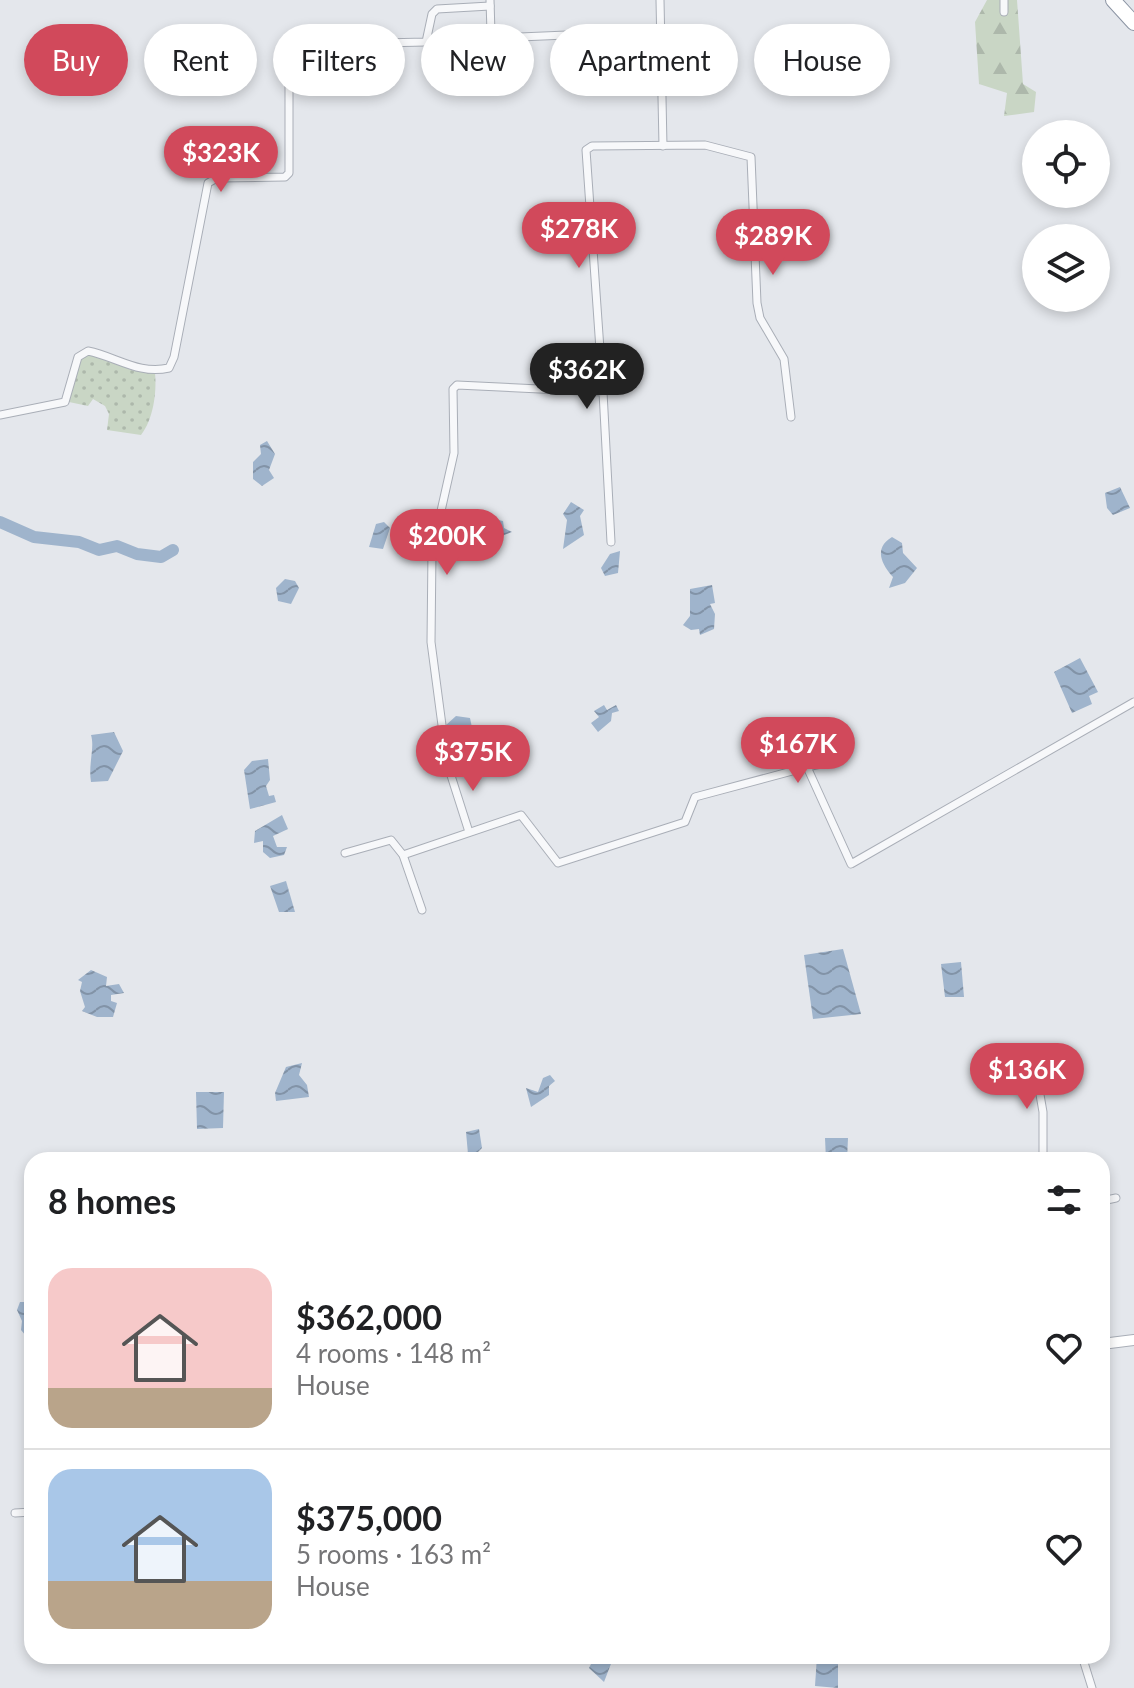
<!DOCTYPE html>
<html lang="en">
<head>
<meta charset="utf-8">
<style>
	:root { --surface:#fff; --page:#f6f6f6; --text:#202124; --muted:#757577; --line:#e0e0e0; --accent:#d1495b }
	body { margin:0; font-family:Lato,sans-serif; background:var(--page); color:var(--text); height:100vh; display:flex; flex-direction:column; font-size:30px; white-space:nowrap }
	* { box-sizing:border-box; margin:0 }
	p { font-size:26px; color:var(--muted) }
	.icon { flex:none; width:44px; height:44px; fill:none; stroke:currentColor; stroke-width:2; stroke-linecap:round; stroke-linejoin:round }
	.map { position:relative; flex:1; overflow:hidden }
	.drawer { position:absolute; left:24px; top:1152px; width:1086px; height:512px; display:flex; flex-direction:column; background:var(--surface); border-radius:24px; box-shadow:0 4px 12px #0003 }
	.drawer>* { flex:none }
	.top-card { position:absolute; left:24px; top:24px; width:1086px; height:72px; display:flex; gap:16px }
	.buttons { position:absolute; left:1022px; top:120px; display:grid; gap:16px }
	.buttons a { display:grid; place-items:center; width:88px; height:88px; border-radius:50%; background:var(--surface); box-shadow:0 4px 12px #0003; font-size:40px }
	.price { position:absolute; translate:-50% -68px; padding:0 18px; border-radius:28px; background:var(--accent); color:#fff; font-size:26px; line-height:52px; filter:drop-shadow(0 2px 4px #0008) }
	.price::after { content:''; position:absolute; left:50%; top:48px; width:24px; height:18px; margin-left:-12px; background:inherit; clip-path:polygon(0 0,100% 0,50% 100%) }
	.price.current { background:#222; color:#fff }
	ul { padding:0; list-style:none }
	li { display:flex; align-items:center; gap:24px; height:200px; padding:0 24px }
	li+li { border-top:2px solid var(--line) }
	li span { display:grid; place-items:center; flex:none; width:224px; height:160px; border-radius:24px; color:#555 }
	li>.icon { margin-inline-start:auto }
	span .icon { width:96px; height:96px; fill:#fffc; stroke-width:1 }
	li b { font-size:34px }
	h2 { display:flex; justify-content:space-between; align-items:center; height:96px; padding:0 24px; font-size:34px }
	.chip { padding:0 28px; border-radius:36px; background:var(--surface); box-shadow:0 4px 12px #0003; font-size:28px; line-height:72px }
	.chip.current { background:var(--accent); color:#fff }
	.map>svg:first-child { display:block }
	.grass { fill:url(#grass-dots) }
	.forest { fill:url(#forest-firs) }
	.water { fill:url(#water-waves) }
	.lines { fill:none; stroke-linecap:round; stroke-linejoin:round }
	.river { stroke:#9fb4cc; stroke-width:12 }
	.street-casing { stroke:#a9aeb7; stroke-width:9 }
	.secondary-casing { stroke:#a9aeb7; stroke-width:12 }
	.highway-casing { stroke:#8b94a3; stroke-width:16 }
	.street { stroke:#f7f8fa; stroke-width:7 }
	.secondary { stroke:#fff; stroke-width:10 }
	.highway { stroke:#fff; stroke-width:14 }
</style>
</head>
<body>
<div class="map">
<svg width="1134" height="1688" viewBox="0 0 1134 1688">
	<defs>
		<pattern id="grass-dots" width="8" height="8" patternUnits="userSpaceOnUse" patternTransform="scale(2)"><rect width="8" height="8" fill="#c9d6c5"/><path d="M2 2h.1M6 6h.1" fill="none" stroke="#adb8ab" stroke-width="1.8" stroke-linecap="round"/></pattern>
		<pattern id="forest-firs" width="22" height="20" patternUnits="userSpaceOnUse" patternTransform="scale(2)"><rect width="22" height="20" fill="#c9d6c5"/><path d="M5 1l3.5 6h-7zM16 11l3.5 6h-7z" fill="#adb8ab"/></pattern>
		<pattern id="water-waves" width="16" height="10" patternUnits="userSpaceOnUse" patternTransform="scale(2)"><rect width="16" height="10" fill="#9fb4cc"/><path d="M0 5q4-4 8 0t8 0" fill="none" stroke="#8293a7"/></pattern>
	</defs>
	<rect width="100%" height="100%" fill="#e4e7ec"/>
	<path class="grass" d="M 87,354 L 109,359 L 131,370 L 155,373 C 157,393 153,420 141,435 L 107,430 L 109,414 L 105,406 L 93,399 L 88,406 L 69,402 L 79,357 Z"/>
	<path class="forest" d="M 987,0 L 1017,0 L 1023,84 L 1036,92 L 1034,112 L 1004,116 L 1007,93 L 979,84 L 975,22 Z"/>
	<g class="water">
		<path d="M 267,441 L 275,454 L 269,470 L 274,478 L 262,486 L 253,479 L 253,462 L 261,454 L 260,445 Z"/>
		<path d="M 1120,487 L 1130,508 L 1113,515 L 1107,508 L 1105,493 Z"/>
		<path d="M 571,502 L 584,510 L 580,516 L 584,535 L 563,549 L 567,520 L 563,514 Z"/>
		<path d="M 494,519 L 503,521 L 504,528 L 512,532 L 499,537 L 499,549 L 475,550 L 472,560 L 465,547 L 485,538 Z"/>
		<path d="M 384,522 L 390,528 L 383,549 L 369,547 L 376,524 Z"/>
		<path d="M 892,537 L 902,543 L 903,553 L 917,568 L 905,583 L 889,588 L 893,577 C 882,565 873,548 892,537 Z"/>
		<path d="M 620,551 L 618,573 L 605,576 L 601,568 L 610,554 Z"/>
		<path d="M 285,579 L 295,581 L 299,588 L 291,604 L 278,601 L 276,588 Z"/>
		<path d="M 712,585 L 715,603 L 710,604 L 715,614 L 714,629 L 700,635 L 699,629 L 691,630 L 683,625 L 690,616 L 690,589 Z"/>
		<path d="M 1080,658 L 1098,692 L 1089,696 L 1092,704 L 1072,713 L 1054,672 Z"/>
		<path d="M 604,705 L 607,710 L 616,705 L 619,711 L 612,713 L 611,721 L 598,732 L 591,723 L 599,717 L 594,711 Z"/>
		<path d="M 456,716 L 470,718 L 475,742 L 471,747 L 450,749 L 446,725 Z"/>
		<path d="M 114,732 L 123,751 L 108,781 L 91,782 C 88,764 95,748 91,735 Z"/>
		<path d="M 268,759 L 270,780 L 266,786 L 269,796 L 274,795 L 276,802 L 250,809 L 244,770 L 252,761 Z"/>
		<path d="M 282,815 L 288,829 L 273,836 L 277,847 L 287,847 L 284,855 L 270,858 L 263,852 L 263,841 L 254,843 L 255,831 Z"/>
		<path d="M 286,881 L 295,912 L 279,912 L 270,886 Z"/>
		<path d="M 843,949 L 861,1014 L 813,1019 L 804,955 Z"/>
		<path d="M 961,962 L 964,997 L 945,997 L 941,964 Z"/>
		<path d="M 91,970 L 107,977 L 106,986 L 119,984 L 124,993 L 111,995 L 111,1001 L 117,1003 L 113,1017 L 97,1017 L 82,1011 L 85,1007 L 80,991 L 82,982 L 78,980 Z"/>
		<path d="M 302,1063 L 299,1075 L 307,1085 L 309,1097 L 276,1101 L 275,1093 L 286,1067 Z"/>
		<path d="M 550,1075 L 555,1081 L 549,1086 L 549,1095 L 531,1107 L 526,1088 L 538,1092 L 543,1078 Z"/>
		<path d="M 196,1092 L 224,1092 L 223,1128 L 197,1129 Z"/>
		<path d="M 479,1129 L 482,1148 L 476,1154 L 468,1154 L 466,1132 Z"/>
		<path d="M 825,1138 L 848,1138 L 847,1160 L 826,1160 Z"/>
		<path d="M 20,1302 L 32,1302 L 32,1328 L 27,1337 L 21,1330 L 22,1321 L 17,1310 Z"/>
		<path d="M 595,1656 L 614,1656 L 604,1682 L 589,1668 Z"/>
		<path d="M 817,1656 L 838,1656 L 838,1688 L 815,1686 Z"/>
	</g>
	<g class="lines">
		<path class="river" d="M 0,522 L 34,537 L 79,542 L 99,550 L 117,546 L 137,554 L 161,557 L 173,550"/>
		<defs>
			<g id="street">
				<path d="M 490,0 L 491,33 L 495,38 L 660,31"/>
				<path d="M 660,0 L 663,146"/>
				<path d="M 1004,0 L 1004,12"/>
				<path d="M 603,392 L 586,150 L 592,146 L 705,145 L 751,157 L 757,303 L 760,318 L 784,359 L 791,417"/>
				<path d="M 0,415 L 65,402 L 78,357 L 88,351 C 117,357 139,375 169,368 L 174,357 L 208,183 L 217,178 L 285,177 L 289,173 L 289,70 L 292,64 L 361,55 L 381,43 L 426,42 L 432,14 L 437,9 L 490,6"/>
				<path d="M 807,767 L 825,763 L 827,759 L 813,723"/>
				<path d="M 469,832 L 447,763 L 431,642 L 432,551 L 454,453 L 453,389 L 457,385 L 603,392 L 611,542"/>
				<path d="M 345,853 L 391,840 L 403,855 L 422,910"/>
				<path d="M 403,855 L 521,815 L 558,863 L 685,822 L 695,797 L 807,767 L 851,864 L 1134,702"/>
				<path d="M 1034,1060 L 1043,1112 L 1043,1160"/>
				<path d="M 1102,1201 L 1116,1198"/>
				<path d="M 15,1513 L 32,1512"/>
				<path d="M 1082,1656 L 1092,1688"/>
			</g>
			<path id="secondary" d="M 1102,1344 L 1134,1340"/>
			<path id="highway" d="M 1113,0 L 1134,23"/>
		</defs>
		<use href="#street" class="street-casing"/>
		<use href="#secondary" class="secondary-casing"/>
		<use href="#highway" class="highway-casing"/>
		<use href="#street" class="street"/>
		<use href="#secondary" class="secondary"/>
		<use href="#highway" class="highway"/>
	</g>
</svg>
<div class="buttons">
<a><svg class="icon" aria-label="locate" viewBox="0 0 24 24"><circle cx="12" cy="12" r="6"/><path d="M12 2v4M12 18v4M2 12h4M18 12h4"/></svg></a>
<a><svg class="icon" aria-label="layers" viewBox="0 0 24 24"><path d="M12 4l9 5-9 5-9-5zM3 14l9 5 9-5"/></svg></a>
</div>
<b class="price" style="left:221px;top:194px">$323K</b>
<b class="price" style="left:579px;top:270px">$278K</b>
<b class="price" style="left:773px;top:277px">$289K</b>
<b class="price current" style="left:587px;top:411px">$362K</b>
<b class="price" style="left:447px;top:577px">$200K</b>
<b class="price" style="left:798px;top:785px">$167K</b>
<b class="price" style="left:473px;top:793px">$375K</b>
<b class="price" style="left:1027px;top:1111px">$136K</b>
<div class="top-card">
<a class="chip current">Buy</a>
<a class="chip">Rent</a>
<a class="chip">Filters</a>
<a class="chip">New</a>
<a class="chip">Apartment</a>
<a class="chip">House</a>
</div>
<section class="drawer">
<h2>8 homes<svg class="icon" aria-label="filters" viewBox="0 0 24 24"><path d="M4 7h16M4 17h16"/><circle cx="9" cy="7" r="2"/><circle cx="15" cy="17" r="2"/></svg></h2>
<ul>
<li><span style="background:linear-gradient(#f6c9c9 75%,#b9a48a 0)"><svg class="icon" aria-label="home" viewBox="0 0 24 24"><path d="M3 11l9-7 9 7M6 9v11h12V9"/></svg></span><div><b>$362,000</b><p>4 rooms · 148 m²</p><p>House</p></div><svg class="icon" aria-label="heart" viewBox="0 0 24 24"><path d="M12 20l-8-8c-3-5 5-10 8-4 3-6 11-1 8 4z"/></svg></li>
<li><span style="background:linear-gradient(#a9c7e8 70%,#b9a48a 0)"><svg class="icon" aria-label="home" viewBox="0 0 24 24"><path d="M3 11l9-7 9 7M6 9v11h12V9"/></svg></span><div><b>$375,000</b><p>5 rooms · 163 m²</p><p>House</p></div><svg class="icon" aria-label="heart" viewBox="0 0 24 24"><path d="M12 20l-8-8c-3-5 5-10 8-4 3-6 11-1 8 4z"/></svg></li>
</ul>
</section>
</div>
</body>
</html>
